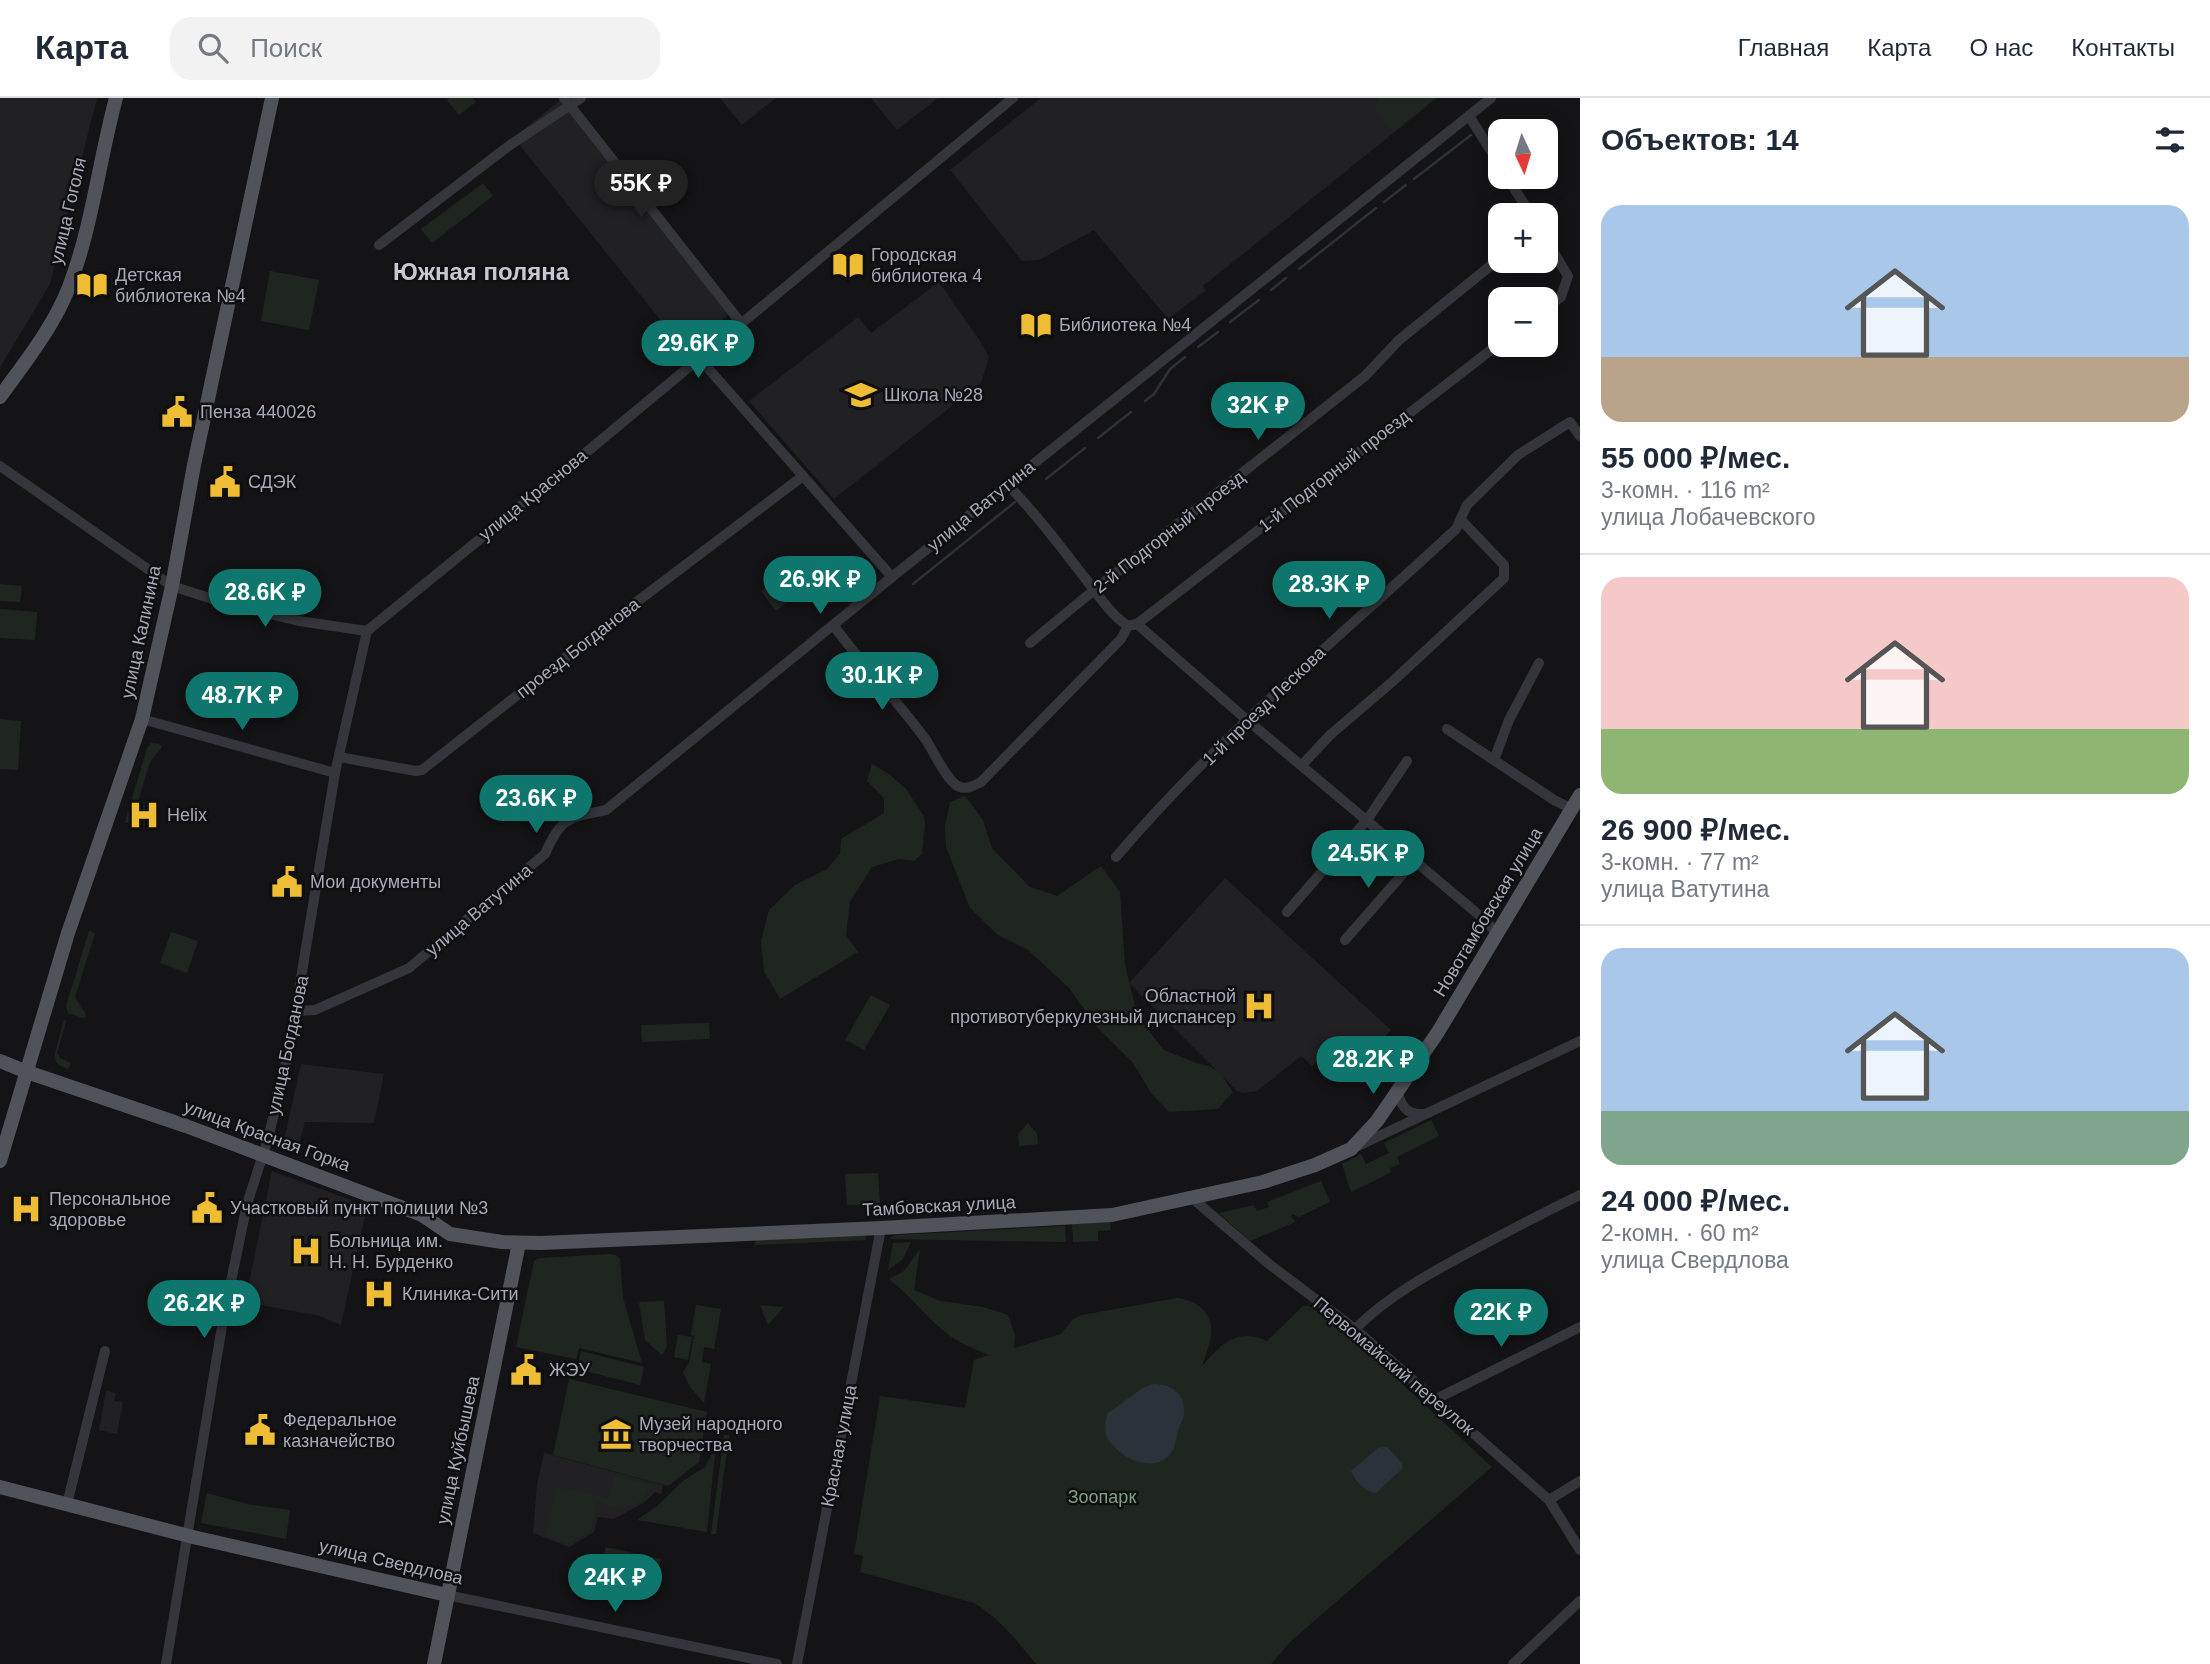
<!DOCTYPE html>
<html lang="ru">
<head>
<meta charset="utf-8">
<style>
	:root { --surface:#fff; --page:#f2f2f3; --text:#1f2937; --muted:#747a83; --line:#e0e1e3; --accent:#0f766e }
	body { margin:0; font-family:Helvetica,sans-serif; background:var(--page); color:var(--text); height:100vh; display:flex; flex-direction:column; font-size:26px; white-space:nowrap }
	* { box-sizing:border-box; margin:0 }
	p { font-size:23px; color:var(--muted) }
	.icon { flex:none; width:38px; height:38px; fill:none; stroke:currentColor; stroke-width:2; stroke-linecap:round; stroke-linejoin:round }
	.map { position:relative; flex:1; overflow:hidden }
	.sheet { display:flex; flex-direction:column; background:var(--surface); width:630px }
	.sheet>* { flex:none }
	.needle { width:46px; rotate:176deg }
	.tools { position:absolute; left:1488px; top:21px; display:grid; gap:14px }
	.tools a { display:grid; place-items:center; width:70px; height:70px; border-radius:14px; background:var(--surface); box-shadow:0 4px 18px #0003; font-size:35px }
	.price { position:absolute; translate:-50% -60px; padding:0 16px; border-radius:24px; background:var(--accent); color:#fff; font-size:23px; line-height:46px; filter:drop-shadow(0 2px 4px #0008) }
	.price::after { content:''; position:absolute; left:50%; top:42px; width:21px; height:16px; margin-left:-10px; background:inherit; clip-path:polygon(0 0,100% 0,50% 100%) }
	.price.active { background:#222; color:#fff }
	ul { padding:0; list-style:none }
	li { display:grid; align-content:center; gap:14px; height:371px; padding:0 21px }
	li+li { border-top:2px solid var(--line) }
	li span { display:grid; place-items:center; height:217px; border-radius:21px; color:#555 }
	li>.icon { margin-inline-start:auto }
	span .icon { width:126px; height:126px; fill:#fffc; stroke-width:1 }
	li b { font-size:30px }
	h2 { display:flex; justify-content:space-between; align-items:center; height:84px; padding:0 21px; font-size:30px }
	header { display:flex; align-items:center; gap:42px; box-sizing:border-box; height:98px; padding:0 35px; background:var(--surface); border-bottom:2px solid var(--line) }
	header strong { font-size:33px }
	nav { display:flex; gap:38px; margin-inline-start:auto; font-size:24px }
	.search { width:490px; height:63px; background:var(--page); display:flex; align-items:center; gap:18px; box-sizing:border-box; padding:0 24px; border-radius:21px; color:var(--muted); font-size:26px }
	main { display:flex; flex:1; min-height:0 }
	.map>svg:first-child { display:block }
	.built { fill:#212023 }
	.green { fill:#1f2620 }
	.water { fill:#2b323a }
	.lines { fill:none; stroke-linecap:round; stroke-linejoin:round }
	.stream { stroke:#2b323a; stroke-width:2.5 }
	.minor { stroke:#35363b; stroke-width:10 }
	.major { stroke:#51535a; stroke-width:14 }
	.labels { text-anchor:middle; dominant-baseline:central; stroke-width:5; stroke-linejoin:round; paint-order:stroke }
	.street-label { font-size:18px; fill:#a6aab6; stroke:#0f0f11 }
	.poi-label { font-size:18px; fill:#a6aab6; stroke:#0f0f11; text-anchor:start }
	.park-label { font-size:18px; fill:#7ea182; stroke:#0f0f11 }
	.district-label { font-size:24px; font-weight:bold; fill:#c7c9d2; stroke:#0f0f11 }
</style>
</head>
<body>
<header>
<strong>Карта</strong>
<div class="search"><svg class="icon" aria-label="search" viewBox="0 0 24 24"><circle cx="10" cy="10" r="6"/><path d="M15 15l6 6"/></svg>Поиск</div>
<nav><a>Главная</a><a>Карта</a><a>О нас</a><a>Контакты</a></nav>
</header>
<main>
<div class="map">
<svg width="1580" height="1566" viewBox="0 0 1580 1566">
	<rect width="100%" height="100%" fill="#141416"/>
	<g class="built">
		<path d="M 0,0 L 97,0 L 50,186 L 0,269 Z"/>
		<path d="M 720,0 L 776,0 L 742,27 Z"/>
		<path d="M 871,0 L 938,0 L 897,32 Z"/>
		<path d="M 1041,0 L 1437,0 L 1203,188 L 1206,192 L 1168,221 L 1094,132 L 1039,162 L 1022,163 L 950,72 Z"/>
		<path d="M 560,2 L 731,214 L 687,255 L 514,40 Z"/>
		<path d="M 939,184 L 980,243 L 989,259 L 981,285 L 834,401 L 749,303 L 858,219 L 871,235 Z"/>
		<path d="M 1225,780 L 1391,932 L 1343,981 L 1321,959 L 1312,968 L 1301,958 L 1257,993 L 1243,995 L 1237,993 L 1129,885 Z"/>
		<path d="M 301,966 L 384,976 L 374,1025 L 305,1024 L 298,1051 L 283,1047 Z"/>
		<path d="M 272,1073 L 367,1108 L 341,1227 L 320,1218 L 245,1204 Z"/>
		<path d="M 106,1293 L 116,1295 L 114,1303 L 123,1304 L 117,1336 L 99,1332 Z"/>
		<path d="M 544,1355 L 663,1387 L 661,1396 L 655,1394 L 645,1404 L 614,1421 L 598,1419 L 594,1434 L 569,1449 L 533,1435 L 537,1386 Z"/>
	</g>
	<g class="green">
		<path d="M 449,0 L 472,0 L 476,4 L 459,17 L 447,2 Z"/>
		<path d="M 1379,0 L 1435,0 L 1393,34 L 1374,10 Z"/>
		<path d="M 483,85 L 493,98 L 432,145 L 421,131 Z"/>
		<path d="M 270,173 L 319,182 L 309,232 L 261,223 Z"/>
		<path d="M 779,480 L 794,499 L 776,513 L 761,493 Z"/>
		<path d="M 0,486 L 22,488 L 20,504 L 0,503 Z"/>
		<path d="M 0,511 L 37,514 L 35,542 L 0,540 Z"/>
		<path d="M 0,621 L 21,623 L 18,672 L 0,671 Z"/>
		<path d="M 151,645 L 159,646 L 162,649 L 150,664 L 131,726 L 125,724 L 147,650 Z"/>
		<path d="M 872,666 L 890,677 L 906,691 L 923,717 L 925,724 L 922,756 L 914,763 L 899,761 L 872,769 L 850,804 L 846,837 L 858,854 L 780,901 L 764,873 L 761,843 L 769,812 L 795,787 L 827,771 L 840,756 L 841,741 L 884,715 L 884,700 L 867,683 Z"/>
		<path d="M 965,698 L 983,722 L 992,750 L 1030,789 L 1057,798 L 1101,768 L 1120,794 L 1125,867 L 1135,908 L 1144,927 L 1164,952 L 1196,965 L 1209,968 L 1220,975 L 1233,994 L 1218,1011 L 1169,1014 L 1151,995 L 1133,965 L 1097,929 L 1069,890 L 1028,852 L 998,837 L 970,810 L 946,749 L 945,728 L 950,704 Z"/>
		<path d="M 89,833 L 95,835 L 75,899 L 85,915 L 86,919 L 83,920 L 68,915 L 66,908 Z"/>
		<path d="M 171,834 L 198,843 L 187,875 L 160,865 Z"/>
		<path d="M 871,897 L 890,907 L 864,952 L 845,942 Z"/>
		<path d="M 64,922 L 66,923 L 57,955 L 60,960 L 71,965 L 68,971 L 59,967 L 56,963 L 55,955 Z"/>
		<path d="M 709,925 L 710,941 L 642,944 L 641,927 Z"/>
		<path d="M 1431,1022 L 1439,1038 L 1397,1059 L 1400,1066 L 1390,1070 L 1392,1074 L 1351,1094 L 1342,1066 L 1361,1056 L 1366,1066 L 1389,1055 L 1384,1045 Z"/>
		<path d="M 1028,1025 L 1037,1036 L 1038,1046 L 1019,1048 L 1018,1036 Z"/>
		<path d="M 878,1075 L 880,1106 L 847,1107 L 845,1076 Z"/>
		<path d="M 1321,1083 L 1330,1104 L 1299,1119 L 1292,1116 L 1291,1119 L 1295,1123 L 1293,1125 L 1250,1143 L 1219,1115 L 1254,1107 L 1257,1113 L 1269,1109 L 1267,1104 Z"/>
		<path d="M 1110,1124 L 1111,1132 L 1098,1133 L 1098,1143 L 1073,1144 L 1072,1126 Z"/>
		<path d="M 1065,1128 L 1066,1144 L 889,1141 L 895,1137 Z"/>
		<path d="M 865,1137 L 866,1142 L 754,1147 L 757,1141 Z"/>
		<path d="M 911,1144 L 903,1161 L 888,1172 L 893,1145 Z"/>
		<path d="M 920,1151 L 914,1192 L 941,1203 L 983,1209 L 1008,1217 L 1015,1237 L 1014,1250 L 1061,1236 L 1073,1221 L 1082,1217 L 1177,1200 C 1203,1203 1217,1221 1209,1247 C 1207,1254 1204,1261 1202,1268 C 1221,1247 1236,1229 1267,1243 L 1303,1208 L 1309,1208 L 1347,1235 L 1492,1369 L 1291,1543 L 1271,1566 L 1036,1566 C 1018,1544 999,1520 974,1505 L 860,1474 L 863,1458 L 854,1456 L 880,1298 L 965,1310 L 974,1262 L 989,1257 C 975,1251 958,1245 945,1234 C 925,1218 910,1197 889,1181 L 904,1173 Z"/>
		<path d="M 609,1156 L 616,1157 L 620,1161 L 623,1200 L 642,1265 L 579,1250 L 576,1261 L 516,1249 L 534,1163 L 540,1160 Z"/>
		<path d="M 664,1203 L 667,1249 L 662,1257 L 645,1242 L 639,1204 Z"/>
		<path d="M 696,1207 L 721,1211 L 714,1251 L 704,1249 L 702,1264 L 711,1266 L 704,1305 L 690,1289 L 683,1274 L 689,1265 L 694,1238 L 691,1237 Z"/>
		<path d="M 760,1207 L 784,1209 L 768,1227 Z"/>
		<path d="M 678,1237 L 692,1239 L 688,1262 L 674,1259 Z"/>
		<path d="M 581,1253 L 644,1269 L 640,1287 L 577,1271 Z"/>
		<path d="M 569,1281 L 707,1314 L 699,1364 L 668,1388 L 553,1357 Z"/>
		<path d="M 724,1337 L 729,1337 L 716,1436 L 711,1436 Z"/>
		<path d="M 712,1356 L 715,1356 L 707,1434 L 637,1422 L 656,1409 L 684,1382 L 704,1370 Z"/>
		<path d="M 615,1377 L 651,1387 C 648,1397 638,1409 626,1410 C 618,1411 605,1406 597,1404 L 591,1433 L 568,1445 L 545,1438 L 557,1389 L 609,1400 Z"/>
		<path d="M 207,1395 L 247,1406 L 290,1412 L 286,1441 L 201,1425 Z"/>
		<path d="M 606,1449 L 661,1461 L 657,1477 L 602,1461 Z"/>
	</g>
	<g class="water">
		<path d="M 1153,1286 C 1171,1286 1185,1294 1184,1315 C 1184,1321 1180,1326 1179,1331 C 1176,1337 1176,1346 1173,1352 C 1162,1373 1134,1366 1120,1354 C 1105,1341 1103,1335 1107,1316 L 1141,1291 Z"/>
		<path d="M 1387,1349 L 1402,1365 L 1402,1371 L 1376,1395 C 1365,1394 1355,1383 1351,1373 L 1378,1350 Z"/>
	</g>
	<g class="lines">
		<g class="stream">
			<path d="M 1414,81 L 1471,37"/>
			<path d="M 1384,104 L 1406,87"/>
			<path d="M 1299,171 L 1376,110"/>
			<path d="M 1271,192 L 1286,180"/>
			<path d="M 1230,224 L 1259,202"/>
			<path d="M 1198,249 L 1218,234"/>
			<path d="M 1145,303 L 1154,296 L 1170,271 L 1185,259"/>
			<path d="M 1098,340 L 1131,314"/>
			<path d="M 1046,381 L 1085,350"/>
			<path d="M 913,486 L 1015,404"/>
		</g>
		<g class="minor">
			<path d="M 564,0 L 741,225"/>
			<path d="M 1469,18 L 1500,67"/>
			<path d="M 1507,79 L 1531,117"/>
			<path d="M 1545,140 L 1568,178 L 1561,199 L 1545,211"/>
			<path d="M 379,147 L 510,47 L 581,0"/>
			<path d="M 699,260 L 892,479"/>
			<path d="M 0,368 L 172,488 L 228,506 L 299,523 L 367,533"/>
			<path d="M 1008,387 C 1035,415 1058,445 1081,475 C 1094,491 1111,518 1128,528"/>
			<path d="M 1137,526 L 1247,622 L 1479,817 L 1498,836"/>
			<path d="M 834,528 C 863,568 897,602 926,642 C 934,654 945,679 956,687 C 965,693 973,688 981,684 L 1121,541 L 1128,528 L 1137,526 L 1500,245"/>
			<path d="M 367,533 L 577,362 L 1013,0"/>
			<path d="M 1030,545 L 1094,492 L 1365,278 L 1399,242 L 1500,160"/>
			<path d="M 142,621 L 335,675"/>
			<path d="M 1447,631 L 1554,702 L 1572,711"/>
			<path d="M 339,659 L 416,673 L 422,672 L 622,515 L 803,378"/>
			<path d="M 1494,662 L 1509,622 L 1539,565"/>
			<path d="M 1302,667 L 1330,637 L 1392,584 L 1504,480 L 1504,467 L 1461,422"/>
			<path d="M 1116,759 C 1218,639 1341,538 1456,431 L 1467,407 L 1518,357 L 1570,324 L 1580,338"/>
			<path d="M 1287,814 L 1367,722 L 1407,663"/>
			<path d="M 1345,842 L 1415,762"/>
			<path d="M 297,913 L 315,912 L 409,870 L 545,756 C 561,719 568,720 606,712 L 892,479 L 1491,0"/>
			<path d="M 1398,993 C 1400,1008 1407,1017 1424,1016"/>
			<path d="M 1358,1048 L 1580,943"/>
			<path d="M 1192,1100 L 1269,1166 L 1355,1231 L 1549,1402 L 1580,1452"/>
			<path d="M 1355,1231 C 1389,1197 1432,1174 1475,1151 C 1510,1132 1545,1114 1580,1097"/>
			<path d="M 1436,1301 L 1580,1229"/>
			<path d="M 1549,1402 L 1580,1383"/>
			<path d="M 67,1406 L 105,1253"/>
			<path d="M 447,1497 L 777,1566"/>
			<path d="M 166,1566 L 223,1222 L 247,1106 L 268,1041 L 289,952 L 335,675 L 367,533"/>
			<path d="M 797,1566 L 881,1130"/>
			<path d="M 1513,1566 L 1580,1503"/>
		</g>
		<g class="major">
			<path d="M 0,299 C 25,264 53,230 69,189 C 92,129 99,63 116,0"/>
			<path d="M 0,963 L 27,974 L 186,1028 L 390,1105 L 422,1117 L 450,1136 L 502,1144 L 541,1145 L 881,1130 L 1112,1117 L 1263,1084 L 1315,1067 L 1351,1051 L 1377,1023 L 1438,934 L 1580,697"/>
			<path d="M 0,1063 L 68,835 L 142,621 L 172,488 L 194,367 L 272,0"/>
			<path d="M 0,1389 L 193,1439 L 447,1497"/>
			<path d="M 434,1566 L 519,1145"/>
		</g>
	</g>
	<defs>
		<symbol id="library-bare" viewBox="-9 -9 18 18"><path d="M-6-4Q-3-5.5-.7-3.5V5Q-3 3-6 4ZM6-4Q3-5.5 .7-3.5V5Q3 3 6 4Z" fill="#eebd34" stroke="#0f0f11" stroke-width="2.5" paint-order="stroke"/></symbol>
		<symbol id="school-bare" viewBox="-9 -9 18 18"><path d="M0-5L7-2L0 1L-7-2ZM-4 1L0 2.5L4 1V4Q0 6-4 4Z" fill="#eebd34" stroke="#0f0f11" stroke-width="2.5" paint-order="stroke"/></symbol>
		<symbol id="civic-bare" viewBox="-9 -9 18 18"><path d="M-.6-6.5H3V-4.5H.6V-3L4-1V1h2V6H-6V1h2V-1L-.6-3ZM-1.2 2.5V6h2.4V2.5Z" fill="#eebd34" stroke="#0f0f11" stroke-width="2.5" paint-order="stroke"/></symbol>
		<symbol id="hospital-bare" viewBox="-9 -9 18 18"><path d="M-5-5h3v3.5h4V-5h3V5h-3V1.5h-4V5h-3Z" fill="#eebd34" stroke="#0f0f11" stroke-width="2.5" paint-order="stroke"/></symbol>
		<symbol id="museum-bare" viewBox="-9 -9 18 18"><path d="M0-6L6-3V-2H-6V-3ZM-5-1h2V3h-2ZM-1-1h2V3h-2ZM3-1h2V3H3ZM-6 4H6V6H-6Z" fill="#eebd34" stroke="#0f0f11" stroke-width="2.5" paint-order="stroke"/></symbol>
	</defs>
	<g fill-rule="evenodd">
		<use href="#library-bare" x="826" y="145" width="44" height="44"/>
		<use href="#library-bare" x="70" y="165" width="44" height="44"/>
		<use href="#library-bare" x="1014" y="205" width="44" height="44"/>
		<use href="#school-bare" x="839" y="275" width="44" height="44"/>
		<use href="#civic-bare" x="155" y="292" width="44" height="44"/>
		<use href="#civic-bare" x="203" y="362" width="44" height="44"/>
		<use href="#hospital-bare" x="122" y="695" width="44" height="44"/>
		<use href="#civic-bare" x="265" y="762" width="44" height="44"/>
		<use href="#hospital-bare" x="1237" y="886" width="44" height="44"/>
		<use href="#civic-bare" x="185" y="1088" width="44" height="44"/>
		<use href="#hospital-bare" x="4" y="1089" width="44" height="44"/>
		<use href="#hospital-bare" x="284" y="1131" width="44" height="44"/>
		<use href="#hospital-bare" x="357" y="1174" width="44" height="44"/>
		<use href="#civic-bare" x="504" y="1250" width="44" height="44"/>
		<use href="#civic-bare" x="238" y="1310" width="44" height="44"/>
		<use href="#museum-bare" x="594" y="1314" width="44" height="44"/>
	</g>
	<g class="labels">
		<g class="street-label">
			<text transform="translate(68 113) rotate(-77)">улица Гоголя</text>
			<text transform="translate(1334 373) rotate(-38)">1-й Подгорный проезд</text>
			<text transform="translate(533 397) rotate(-39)">улица Краснова</text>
			<text transform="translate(981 408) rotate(-39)">улица Ватутина</text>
			<text transform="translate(1169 434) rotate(-38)">2-й Подгорный проезд</text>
			<text transform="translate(141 534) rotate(-78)">улица Калинина</text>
			<text transform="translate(578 550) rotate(-38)">проезд Богданова</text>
			<text transform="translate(1264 608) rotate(-44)">1-й проезд Лескова</text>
			<text transform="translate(479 812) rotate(-40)">улица Ватутина</text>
			<text transform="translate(1488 814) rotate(-59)">Новотамбовская улица</text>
			<text transform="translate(288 947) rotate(-78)">улица Богданова</text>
			<text transform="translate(267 1038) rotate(20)">улица Красная Горка</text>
			<text transform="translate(939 1108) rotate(-3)">Тамбовская улица</text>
			<text transform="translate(1394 1268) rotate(40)">Первомайский переулок</text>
			<text transform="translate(839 1348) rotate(-79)">Красная улица</text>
			<text transform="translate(458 1352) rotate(-78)">улица Куйбышева</text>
			<text transform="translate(391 1464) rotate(13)">улица Свердлова</text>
		</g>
		<g class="poi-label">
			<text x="871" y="157">Городская<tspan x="871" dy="21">библиотека 4</tspan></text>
			<text x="115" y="177">Детская<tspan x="115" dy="21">библиотека №4</tspan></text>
			<text x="1059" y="227">Библиотека №4</text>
			<text x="884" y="297">Школа №28</text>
			<text x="200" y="314">Пенза 440026</text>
			<text x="248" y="384">СДЭК</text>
			<text x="167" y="717">Helix</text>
			<text x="310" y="784">Мои документы</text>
			<text x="1236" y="898" text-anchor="end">Областной<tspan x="1236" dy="21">противотуберкулезный диспансер</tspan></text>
			<text x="49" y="1101">Персональное<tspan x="49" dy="21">здоровье</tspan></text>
			<text x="230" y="1110">Участковый пункт полиции №3</text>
			<text x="329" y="1143">Больница им.<tspan x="329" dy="21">Н. Н. Бурденко</tspan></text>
			<text x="402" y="1196">Клиника-Сити</text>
			<text x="549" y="1272">ЖЭУ</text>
			<text x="283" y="1322">Федеральное<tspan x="283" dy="21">казначейство</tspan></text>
			<text x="639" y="1326">Музей народного<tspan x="639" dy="21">творчества</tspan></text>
		</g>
		<g class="park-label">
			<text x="1102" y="1399">Зоопарк</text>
		</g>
		<g class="district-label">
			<text x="481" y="173">Южная поляна</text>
		</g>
	</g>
</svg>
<div class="tools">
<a><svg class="needle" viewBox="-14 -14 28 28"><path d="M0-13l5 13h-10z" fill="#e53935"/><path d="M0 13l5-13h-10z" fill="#747a83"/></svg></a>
<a>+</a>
<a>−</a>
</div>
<b class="price active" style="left:641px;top:122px">55K ₽</b>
<b class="price" style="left:698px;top:282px">29.6K ₽</b>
<b class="price" style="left:1258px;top:344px">32K ₽</b>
<b class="price" style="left:820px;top:518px">26.9K ₽</b>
<b class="price" style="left:1329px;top:523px">28.3K ₽</b>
<b class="price" style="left:265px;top:531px">28.6K ₽</b>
<b class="price" style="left:882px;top:614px">30.1K ₽</b>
<b class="price" style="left:242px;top:634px">48.7K ₽</b>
<b class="price" style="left:536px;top:737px">23.6K ₽</b>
<b class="price" style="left:1368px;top:792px">24.5K ₽</b>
<b class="price" style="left:1373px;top:998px">28.2K ₽</b>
<b class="price" style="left:204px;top:1242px">26.2K ₽</b>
<b class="price" style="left:1501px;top:1251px">22K ₽</b>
<b class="price" style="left:615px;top:1516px">24K ₽</b>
</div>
<section class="sheet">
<h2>Объектов: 14<svg class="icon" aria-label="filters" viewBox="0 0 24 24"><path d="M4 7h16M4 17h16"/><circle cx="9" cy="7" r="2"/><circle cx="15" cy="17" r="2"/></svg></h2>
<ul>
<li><span style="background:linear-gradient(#a9c7e8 70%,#b9a48a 0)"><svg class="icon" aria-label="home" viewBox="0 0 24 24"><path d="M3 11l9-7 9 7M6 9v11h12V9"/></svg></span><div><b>55 000 ₽/мес.</b><p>3-комн. · 116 m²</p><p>улица Лобачевского</p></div></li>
<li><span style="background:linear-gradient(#f6c9c9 70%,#8fb573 0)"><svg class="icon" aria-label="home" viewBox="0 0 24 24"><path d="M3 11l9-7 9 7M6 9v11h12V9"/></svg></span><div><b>26 900 ₽/мес.</b><p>3-комн. · 77 m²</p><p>улица Ватутина</p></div></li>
<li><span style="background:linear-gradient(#a9c7e8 75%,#7fa58c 0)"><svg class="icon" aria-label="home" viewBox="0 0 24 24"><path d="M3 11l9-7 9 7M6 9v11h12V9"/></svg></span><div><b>24 000 ₽/мес.</b><p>2-комн. · 60 m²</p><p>улица Свердлова</p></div></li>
</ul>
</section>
</main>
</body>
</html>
